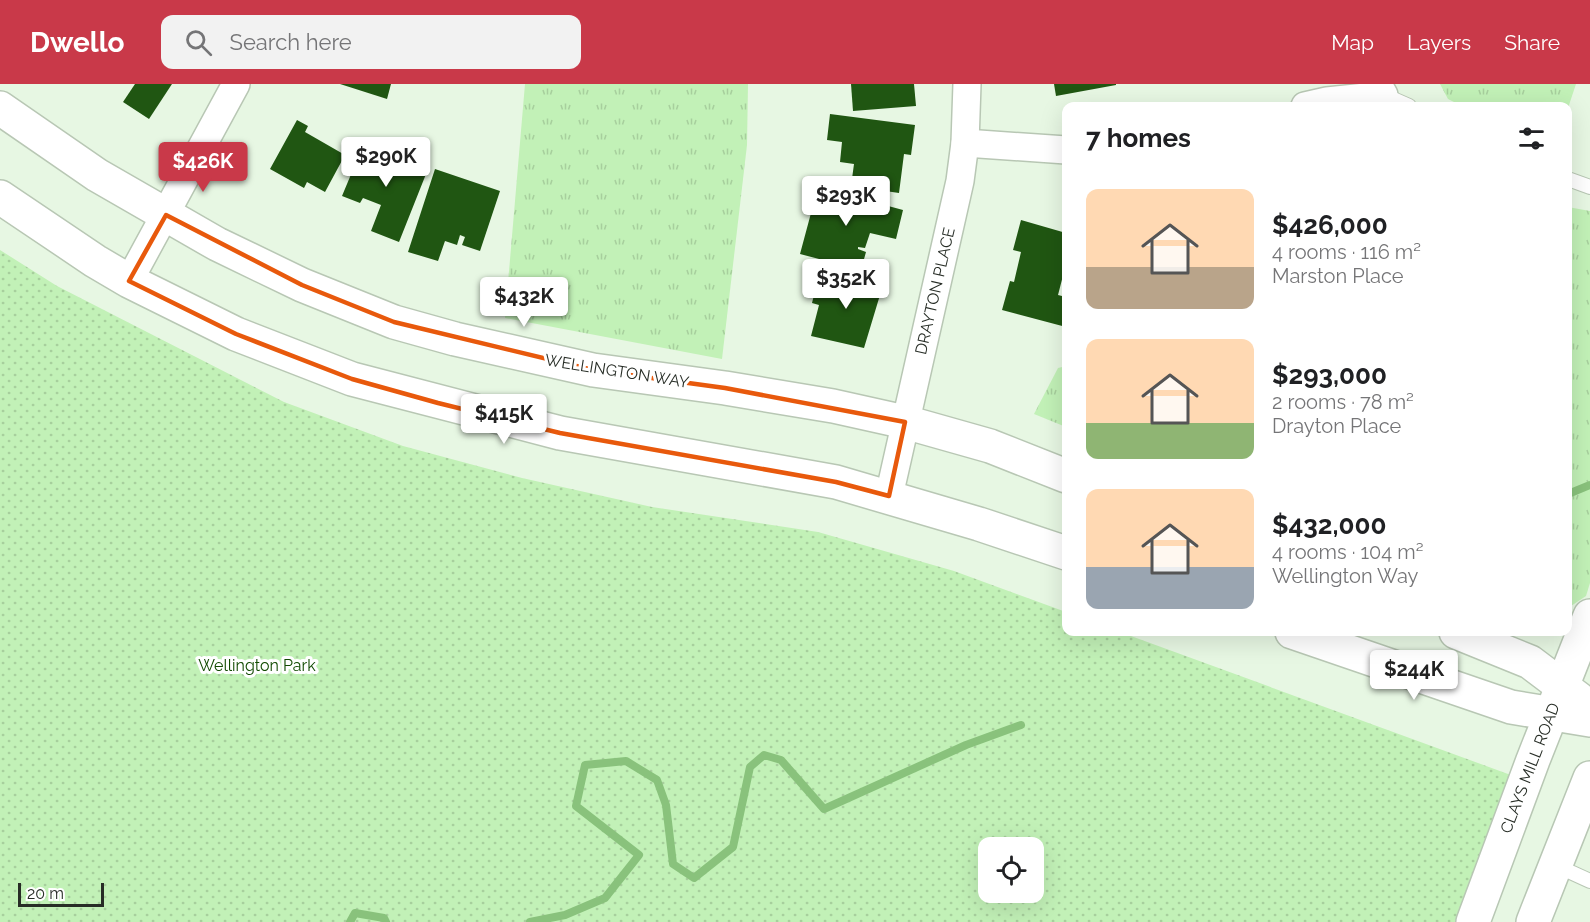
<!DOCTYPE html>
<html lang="en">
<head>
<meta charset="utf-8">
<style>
	:root { --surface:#fff; --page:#f2f2f2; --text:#202124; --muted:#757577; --accent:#c93949 }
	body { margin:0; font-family:Raleway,sans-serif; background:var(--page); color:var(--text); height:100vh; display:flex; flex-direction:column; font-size:22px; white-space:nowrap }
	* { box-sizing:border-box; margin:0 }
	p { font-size:20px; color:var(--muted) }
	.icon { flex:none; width:33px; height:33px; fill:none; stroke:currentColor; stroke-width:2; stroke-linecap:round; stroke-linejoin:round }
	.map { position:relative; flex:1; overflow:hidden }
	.side { position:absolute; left:1062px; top:18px; width:510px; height:534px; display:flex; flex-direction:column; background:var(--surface); border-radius:12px; box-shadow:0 6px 24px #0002 }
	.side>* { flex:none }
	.controls { position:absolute; left:978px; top:753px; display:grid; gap:12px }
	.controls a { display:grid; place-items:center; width:66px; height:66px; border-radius:12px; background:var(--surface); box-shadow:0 6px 24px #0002; font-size:30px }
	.scale { position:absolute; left:18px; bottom:15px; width:86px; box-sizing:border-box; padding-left:6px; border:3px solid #272d26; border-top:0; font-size:16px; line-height:21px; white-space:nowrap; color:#272d26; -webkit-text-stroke:4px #fff; paint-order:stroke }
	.price { position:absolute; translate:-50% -51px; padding:0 14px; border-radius:6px; background:#fff; color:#222; font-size:20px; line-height:39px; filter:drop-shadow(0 2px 3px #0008) }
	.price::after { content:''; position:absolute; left:50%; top:36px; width:18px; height:14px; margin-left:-9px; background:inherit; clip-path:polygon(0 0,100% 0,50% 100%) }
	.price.selected { background:var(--accent); color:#fff }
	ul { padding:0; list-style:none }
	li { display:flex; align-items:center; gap:18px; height:150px; padding:0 24px }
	li span { display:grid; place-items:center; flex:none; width:168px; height:120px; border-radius:12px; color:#555 }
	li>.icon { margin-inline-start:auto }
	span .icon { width:72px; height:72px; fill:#fffc; stroke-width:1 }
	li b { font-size:26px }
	h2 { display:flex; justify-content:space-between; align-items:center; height:72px; padding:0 24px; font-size:26px }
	header { display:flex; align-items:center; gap:36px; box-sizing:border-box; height:84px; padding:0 30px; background:var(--accent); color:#fff }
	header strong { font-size:28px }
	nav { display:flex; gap:33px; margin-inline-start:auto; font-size:21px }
	.search { width:420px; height:54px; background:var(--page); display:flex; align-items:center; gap:15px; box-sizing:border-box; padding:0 21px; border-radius:12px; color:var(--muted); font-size:22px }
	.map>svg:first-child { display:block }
	.grass { fill:url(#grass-tufts) }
	.park { fill:url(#park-dots); fill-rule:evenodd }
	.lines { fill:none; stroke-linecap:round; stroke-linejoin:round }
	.stream { stroke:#89c27c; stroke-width:8 }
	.building { fill:#205612 }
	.service-casing { stroke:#b8c7b4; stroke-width:16 }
	.minor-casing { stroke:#b8c7b4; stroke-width:30 }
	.secondary-casing { stroke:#b8c7b4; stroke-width:36 }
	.service { stroke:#fff; stroke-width:14 }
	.minor { stroke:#fff; stroke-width:27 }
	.secondary { stroke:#fff; stroke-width:33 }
	.marked { fill:none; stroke:#e8590c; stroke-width:4.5; stroke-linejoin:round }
	.labels { text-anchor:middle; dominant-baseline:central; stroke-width:6; stroke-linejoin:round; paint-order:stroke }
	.street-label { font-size:16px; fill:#272d26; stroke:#fff }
	.park-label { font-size:16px; fill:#114a00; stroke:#fff }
</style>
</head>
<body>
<header>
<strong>Dwello</strong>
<div class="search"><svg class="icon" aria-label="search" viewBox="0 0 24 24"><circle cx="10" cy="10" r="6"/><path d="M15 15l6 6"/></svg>Search here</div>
<nav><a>Map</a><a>Layers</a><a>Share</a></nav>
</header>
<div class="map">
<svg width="1590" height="838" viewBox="0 0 1590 838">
	<defs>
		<pattern id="grass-tufts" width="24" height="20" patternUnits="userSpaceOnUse" patternTransform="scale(1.5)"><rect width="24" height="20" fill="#c2f1b7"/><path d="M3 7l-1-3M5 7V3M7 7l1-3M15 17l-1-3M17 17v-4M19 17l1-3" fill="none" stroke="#a7cf9d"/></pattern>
		<pattern id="park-dots" width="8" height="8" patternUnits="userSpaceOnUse" patternTransform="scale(1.5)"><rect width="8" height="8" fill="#c2f1b7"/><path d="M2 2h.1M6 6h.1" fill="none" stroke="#a7cf9d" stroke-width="1.8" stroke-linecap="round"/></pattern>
	</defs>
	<rect width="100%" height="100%" fill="#e7f7e3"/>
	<g class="grass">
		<path d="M 525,0 L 748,0 L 747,61 L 722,275 L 505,234 Z"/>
		<path d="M 1440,0 L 1576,0 L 1568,24 L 1568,22 L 1462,22 L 1448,15 Z"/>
		<path d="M 1568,123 L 1590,127 L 1590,499 L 1586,512 L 1568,524 Z"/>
		<path d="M 1066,282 L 1066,343 L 1034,330 L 1058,284 Z"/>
	</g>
	<path class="park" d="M 0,166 L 57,202 L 284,318 L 403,362 L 522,394 L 652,423 L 818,448 L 954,487 L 1066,528 L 1066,548 L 1120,548 L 1519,694 L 1467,838 L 0,838 ZM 988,764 L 1034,764 L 1034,808 L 988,808 Z"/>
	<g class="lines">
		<g class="stream">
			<path d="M 1568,410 L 1590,401"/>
			<path d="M 350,838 L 355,829 L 384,834 L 386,838"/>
			<path d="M 530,838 L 565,831 L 605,814 L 639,771 L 576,722 L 585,681 L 626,677 L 657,696 L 666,721 L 673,780 L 694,794 L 733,763 L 750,683 L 764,671 L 781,676 L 824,725 L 966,661 L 1021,641"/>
		</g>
	</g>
	<g class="building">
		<path d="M 135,0 L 172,0 L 149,35 L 123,18 Z"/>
		<path d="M 340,0 L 391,0 L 387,15 Z"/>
		<path d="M 851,0 L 914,0 L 916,22 L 853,27 Z"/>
		<path d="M 1054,0 L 1116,0 L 1116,1 L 1056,12 Z"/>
		<path d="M 830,30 L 915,41 L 911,71 L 904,70 L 899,109 L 851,102 L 854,80 L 840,78 L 842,58 L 827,56 Z"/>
		<path d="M 297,36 L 308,42 L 305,48 L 345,71 L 325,108 L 307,98 L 304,104 L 270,85 Z"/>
		<path d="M 383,57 L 402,65 L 397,77 L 426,90 L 399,158 L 371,147 L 381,121 L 363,114 L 360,119 L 342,112 L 362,64 L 378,70 Z"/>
		<path d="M 435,85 L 500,107 L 480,167 L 462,161 L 465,153 L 460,151 L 457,161 L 445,157 L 438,177 L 408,168 Z"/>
		<path d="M 818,103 L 903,126 L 896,155 L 870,149 L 865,164 L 858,163 L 858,165 L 866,168 L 861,186 L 800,170 Z"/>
		<path d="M 1021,136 L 1066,149 L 1066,180 L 1058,211 L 1066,213 L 1066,243 L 1002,226 L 1010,197 L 1014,198 L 1021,168 L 1013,166 Z"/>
		<path d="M 826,191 L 845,196 L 847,191 L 883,201 L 864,264 L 811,252 L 819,221 L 812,219 L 816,203 L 823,205 Z"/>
	</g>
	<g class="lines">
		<defs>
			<g id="service">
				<path d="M 1384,11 L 1409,22"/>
				<path d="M 1568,95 L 1590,103"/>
				<path d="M 1555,781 L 1590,797"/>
			</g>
			<g id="minor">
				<path d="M 1305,22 L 1327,17 L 1384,11 L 1378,0"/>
				<path d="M 965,59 L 1066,66"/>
				<path d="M 129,197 L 236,0"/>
				<path d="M 889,412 L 960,97 L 965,59 L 967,0"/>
			</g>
			<g id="secondary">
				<path d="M 0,24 L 97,91 L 217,160 L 302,201 L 394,238 L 455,255 L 593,286 L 725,304 L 833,322 L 905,338 L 990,362 L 1066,392"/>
				<path d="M 0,113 L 95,177 L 129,197 L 236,250 L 352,295 L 560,349 L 836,398 L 979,440 L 1066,469"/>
				<path d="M 1292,548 L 1511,623 L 1590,636"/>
				<path d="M 1456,548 L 1530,578 L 1579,615"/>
				<path d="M 1473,838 L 1533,676 L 1590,532"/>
				<path d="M 1533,838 L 1590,694"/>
			</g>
		</defs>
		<use href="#service" class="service-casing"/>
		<use href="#minor" class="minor-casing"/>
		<use href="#secondary" class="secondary-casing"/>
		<use href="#service" class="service"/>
		<use href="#minor" class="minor"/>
		<use href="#secondary" class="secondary"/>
	</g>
	<path class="marked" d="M 166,131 L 302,201 L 394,238 L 593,286 L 725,304 L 905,338 L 889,412 L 836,398 L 560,349 L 438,319 L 352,295 L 236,250 L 129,197 Z"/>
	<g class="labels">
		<g class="street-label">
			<text transform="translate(935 207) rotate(-77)">DRAYTON PLACE</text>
			<text transform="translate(617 287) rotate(9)">WELLINGTON WAY</text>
			<text transform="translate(1530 684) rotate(-69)">CLAYS MILL ROAD</text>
		</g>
		<g class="park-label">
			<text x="257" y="581">Wellington Park</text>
		</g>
	</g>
</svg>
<div class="controls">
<a><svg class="icon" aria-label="locate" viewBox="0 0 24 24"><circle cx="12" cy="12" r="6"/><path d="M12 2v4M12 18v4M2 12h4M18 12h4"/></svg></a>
</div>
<div class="scale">20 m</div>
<b class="price" style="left:386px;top:104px">$290K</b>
<b class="price selected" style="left:203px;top:109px">$426K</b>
<b class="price" style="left:846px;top:143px">$293K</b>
<b class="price" style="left:846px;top:226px">$352K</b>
<b class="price" style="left:524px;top:244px">$432K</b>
<b class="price" style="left:504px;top:361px">$415K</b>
<b class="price" style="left:1414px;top:617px">$244K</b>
<section class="side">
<h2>7 homes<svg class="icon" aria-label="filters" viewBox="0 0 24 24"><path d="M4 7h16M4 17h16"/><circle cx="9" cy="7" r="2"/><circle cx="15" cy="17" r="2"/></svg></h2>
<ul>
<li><span style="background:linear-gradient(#ffd9b3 65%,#b9a48a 0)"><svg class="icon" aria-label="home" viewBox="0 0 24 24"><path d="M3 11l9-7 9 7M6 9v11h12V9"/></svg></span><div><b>$426,000</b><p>4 rooms · 116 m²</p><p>Marston Place</p></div></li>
<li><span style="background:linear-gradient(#ffd9b3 70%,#8fb573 0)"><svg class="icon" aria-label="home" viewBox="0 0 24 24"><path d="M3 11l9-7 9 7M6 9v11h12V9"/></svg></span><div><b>$293,000</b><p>2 rooms · 78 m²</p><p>Drayton Place</p></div></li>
<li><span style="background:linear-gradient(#ffd9b3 65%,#9aa5b1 0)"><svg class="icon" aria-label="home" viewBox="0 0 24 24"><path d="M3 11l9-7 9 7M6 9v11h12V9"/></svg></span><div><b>$432,000</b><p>4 rooms · 104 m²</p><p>Wellington Way</p></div></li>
</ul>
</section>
</div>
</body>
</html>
